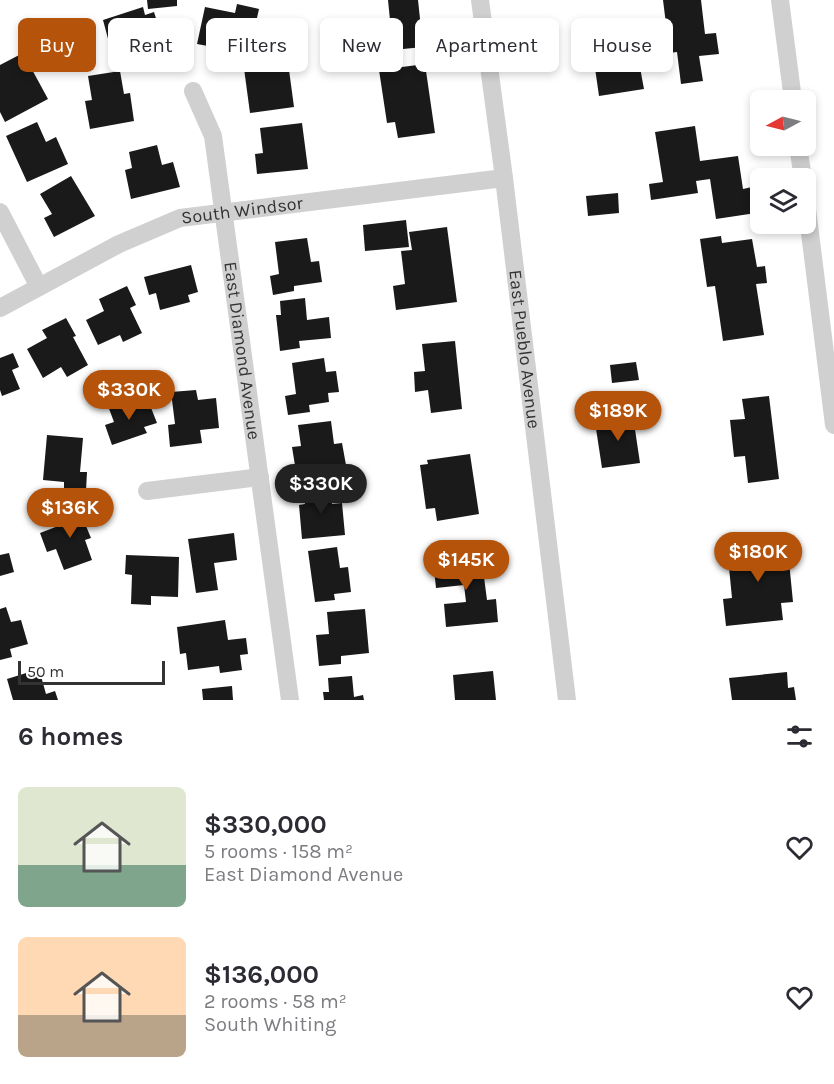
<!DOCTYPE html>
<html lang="en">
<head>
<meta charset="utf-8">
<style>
	:root { --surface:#fff; --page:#f7f7f7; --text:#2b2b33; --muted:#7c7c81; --accent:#b45309 }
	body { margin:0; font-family:Karla,sans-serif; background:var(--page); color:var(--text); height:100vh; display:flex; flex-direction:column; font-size:22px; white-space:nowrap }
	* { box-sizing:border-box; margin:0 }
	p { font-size:20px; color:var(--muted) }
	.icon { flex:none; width:33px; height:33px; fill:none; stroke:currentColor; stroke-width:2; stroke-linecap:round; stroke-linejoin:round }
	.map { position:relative; height:700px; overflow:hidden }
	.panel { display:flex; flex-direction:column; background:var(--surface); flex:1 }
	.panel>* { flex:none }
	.top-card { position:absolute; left:18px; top:18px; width:798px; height:54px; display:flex; gap:12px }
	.needle { width:39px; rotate:263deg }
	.tools { position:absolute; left:750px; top:90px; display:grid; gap:12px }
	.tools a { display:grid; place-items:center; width:66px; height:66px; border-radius:9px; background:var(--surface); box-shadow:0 3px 9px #0003; font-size:30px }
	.scale { position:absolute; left:18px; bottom:15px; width:147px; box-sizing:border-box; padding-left:6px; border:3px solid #333; border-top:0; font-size:16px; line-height:21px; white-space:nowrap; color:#333; -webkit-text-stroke:4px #fff; paint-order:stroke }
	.price { position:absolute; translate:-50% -51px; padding:0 14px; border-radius:21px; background:var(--accent); color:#fff; font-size:20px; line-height:39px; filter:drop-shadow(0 2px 3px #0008) }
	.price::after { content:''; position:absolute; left:50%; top:36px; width:18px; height:14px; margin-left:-9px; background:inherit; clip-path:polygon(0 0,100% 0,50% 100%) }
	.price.on { background:#222; color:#fff }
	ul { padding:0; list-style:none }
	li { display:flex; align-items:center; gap:18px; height:150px; padding:0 18px }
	li span { display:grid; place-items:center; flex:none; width:168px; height:120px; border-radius:9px; color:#555 }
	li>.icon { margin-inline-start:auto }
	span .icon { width:72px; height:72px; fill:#fffc; stroke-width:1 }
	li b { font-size:26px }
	h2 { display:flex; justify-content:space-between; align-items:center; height:72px; padding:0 18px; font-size:26px }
	.pill { padding:0 21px; border-radius:9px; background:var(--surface); box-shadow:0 3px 9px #0003; font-size:21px; line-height:54px }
	.pill.on { background:var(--accent); color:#fff }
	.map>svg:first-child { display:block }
	.building { fill:#1a1a1a }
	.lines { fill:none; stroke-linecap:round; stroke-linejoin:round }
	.minor { stroke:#d0d0d0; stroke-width:18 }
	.labels { text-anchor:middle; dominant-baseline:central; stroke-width:6; stroke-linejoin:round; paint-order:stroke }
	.street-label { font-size:18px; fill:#333; stroke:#fff }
</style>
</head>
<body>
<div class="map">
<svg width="834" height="700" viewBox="0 0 834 700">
	<rect width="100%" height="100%" fill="#fff"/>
	<g class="building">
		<path d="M 147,0 L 177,0 L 177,6 L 148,9 Z"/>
		<path d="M 388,0 L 418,0 L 423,47 L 393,50 Z"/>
		<path d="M 663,0 L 701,0 L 705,34 L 716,33 L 719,54 L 699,56 L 703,81 L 681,84 L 677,52 L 636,57 L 633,28 L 666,24 Z"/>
		<path d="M 237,4 L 259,9 L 250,49 L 220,43 L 219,48 L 197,44 L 205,7 L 235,13 Z"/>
		<path d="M 143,7 L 145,15 L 154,12 L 165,47 L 114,61 L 103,20 Z"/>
		<path d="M 23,53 L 48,99 L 5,122 L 0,112 L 0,65 Z"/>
		<path d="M 287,55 L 294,107 L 250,113 L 243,61 Z"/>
		<path d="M 639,62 L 644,89 L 599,96 L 595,68 Z"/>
		<path d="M 425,64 L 435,133 L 398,138 L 395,122 L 387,123 L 379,70 Z"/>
		<path d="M 120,71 L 124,94 L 130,93 L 134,121 L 90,129 L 85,101 L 92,100 L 88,76 Z"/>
		<path d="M 37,122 L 46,142 L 56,137 L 68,164 L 27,182 L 6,136 Z"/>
		<path d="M 302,123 L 308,169 L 257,174 L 255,154 L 263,153 L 260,128 Z"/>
		<path d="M 695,126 L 700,161 L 738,156 L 743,189 L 752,187 L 756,213 L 716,219 L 710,179 L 696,181 L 698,193 L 651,200 L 649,184 L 663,182 L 655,132 Z"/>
		<path d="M 157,145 L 162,165 L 173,162 L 180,187 L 131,199 L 125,170 L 132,168 L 129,152 Z"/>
		<path d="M 71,176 L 95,216 L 54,237 L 44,218 L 52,214 L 40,194 Z"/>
		<path d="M 618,193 L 619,213 L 588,216 L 586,196 Z"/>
		<path d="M 406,220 L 409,247 L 365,251 L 363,225 Z"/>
		<path d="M 447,227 L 457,302 L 396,310 L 393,286 L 405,284 L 401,251 L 412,250 L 409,232 Z"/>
		<path d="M 721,236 L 722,243 L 752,239 L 757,267 L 765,266 L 767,283 L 756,284 L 764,335 L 723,341 L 715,286 L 707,287 L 700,239 Z"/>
		<path d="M 307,238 L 311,262 L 319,261 L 322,282 L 294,286 L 294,291 L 273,295 L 270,276 L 279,274 L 275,242 Z"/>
		<path d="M 191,265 L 198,292 L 188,295 L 190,302 L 160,310 L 156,293 L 149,295 L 144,277 Z"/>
		<path d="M 127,286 L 136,305 L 130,308 L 142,333 L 123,342 L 120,335 L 98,345 L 86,320 L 104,311 L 99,299 Z"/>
		<path d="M 305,298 L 307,320 L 329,317 L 331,338 L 299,341 L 300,348 L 280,351 L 276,315 L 281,315 L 280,301 Z"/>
		<path d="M 66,318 L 76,336 L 73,337 L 88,365 L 67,377 L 61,367 L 43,378 L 27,349 L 47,338 L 42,330 Z"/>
		<path d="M 455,341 L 462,409 L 431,413 L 428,390 L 415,392 L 414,372 L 425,371 L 422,344 Z"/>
		<path d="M 13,353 L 19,367 L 12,370 L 20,389 L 2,396 L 0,390 L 0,358 Z"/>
		<path d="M 324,358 L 326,372 L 336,371 L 339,392 L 328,393 L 329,402 L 309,405 L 310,412 L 288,415 L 285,396 L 296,394 L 292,363 Z"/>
		<path d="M 636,362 L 639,380 L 612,383 L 610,365 Z"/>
		<path d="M 196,390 L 198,400 L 216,398 L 219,428 L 200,430 L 202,443 L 170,447 L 168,425 L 175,424 L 171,392 Z"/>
		<path d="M 769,396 L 779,479 L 748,483 L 745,456 L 734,457 L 730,420 L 745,419 L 742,399 Z"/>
		<path d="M 125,400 L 127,407 L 148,400 L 157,423 L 144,427 L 147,433 L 112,445 L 105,425 L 114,422 L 108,406 Z"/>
		<path d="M 633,416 L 640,463 L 602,468 L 595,422 Z"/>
		<path d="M 331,421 L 334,444 L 342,443 L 346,465 L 317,469 L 318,475 L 297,478 L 292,447 L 301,446 L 298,425 Z"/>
		<path d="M 47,435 L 83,438 L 80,472 L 87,472 L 86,491 L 64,490 L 64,482 L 43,480 Z"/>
		<path d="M 470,454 L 479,514 L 437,521 L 435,508 L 426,509 L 420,465 L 428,464 L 427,460 Z"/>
		<path d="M 330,487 L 332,504 L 342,503 L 345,535 L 302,539 L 299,505 L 305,504 L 303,490 Z"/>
		<path d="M 85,507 L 91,524 L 86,526 L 91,538 L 85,540 L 92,560 L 64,570 L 56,549 L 47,552 L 40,533 L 66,523 L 63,515 Z"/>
		<path d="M 234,533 L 237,560 L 214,563 L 218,590 L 196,593 L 188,539 Z"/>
		<path d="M 787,541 L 793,602 L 781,603 L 783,620 L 726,626 L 723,599 L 732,598 L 727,547 Z"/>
		<path d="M 337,547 L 340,568 L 348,567 L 351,592 L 334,594 L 335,600 L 315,602 L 308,551 Z"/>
		<path d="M 9,553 L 14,572 L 0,576 L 0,555 Z"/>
		<path d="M 481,554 L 487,600 L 496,599 L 498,622 L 446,627 L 444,604 L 466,602 L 464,585 L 436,588 L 433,560 Z"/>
		<path d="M 126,555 L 179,557 L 178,597 L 151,596 L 151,605 L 131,604 L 132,575 L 125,574 Z"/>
		<path d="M 6,607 L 11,622 L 21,620 L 28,644 L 10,649 L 12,657 L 0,660 L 0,609 Z"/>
		<path d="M 365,609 L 369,653 L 341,656 L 341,664 L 319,666 L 316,635 L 329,634 L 327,612 Z"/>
		<path d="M 225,620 L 228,640 L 246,638 L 248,654 L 240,655 L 242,670 L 220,673 L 219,666 L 188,670 L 186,653 L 180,654 L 177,627 Z"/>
		<path d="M 39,669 L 46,694 L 55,691 L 58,700 L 13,700 L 7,679 Z"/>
		<path d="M 493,671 L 496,700 L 455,700 L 453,675 Z"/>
		<path d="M 787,672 L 788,688 L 794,687 L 796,700 L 732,700 L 729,678 Z"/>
		<path d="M 352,676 L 354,697 L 363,695 L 364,700 L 324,700 L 323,692 L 329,692 L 328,678 Z"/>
		<path d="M 232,686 L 233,700 L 203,700 L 202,689 Z"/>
	</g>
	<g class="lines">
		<g class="minor">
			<path id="s1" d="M 480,0 L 504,178 L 567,700"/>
			<path d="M 780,0 L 793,100"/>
			<path id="s2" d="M 193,91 L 213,136 L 290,700"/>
			<path d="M 798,146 L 803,178"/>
			<path d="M 806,201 L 834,425"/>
			<path d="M 0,212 L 39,287"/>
			<path id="s3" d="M 0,308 L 119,244 L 180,218 L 504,178"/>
			<path d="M 147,491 L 260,477"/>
		</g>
	</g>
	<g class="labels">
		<g class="street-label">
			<text stroke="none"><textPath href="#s3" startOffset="264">South Windsor</textPath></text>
			<text stroke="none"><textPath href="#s2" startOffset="266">East Diamond Avenue</textPath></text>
			<text stroke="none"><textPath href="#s1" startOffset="352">East Pueblo Avenue</textPath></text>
		</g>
	</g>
</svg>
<div class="tools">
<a><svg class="needle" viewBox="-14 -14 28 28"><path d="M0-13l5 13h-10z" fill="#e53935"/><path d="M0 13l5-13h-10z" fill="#7c7c81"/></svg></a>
<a><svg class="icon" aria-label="layers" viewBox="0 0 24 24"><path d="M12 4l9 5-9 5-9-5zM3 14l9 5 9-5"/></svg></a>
</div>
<div class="scale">50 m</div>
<b class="price" style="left:129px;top:421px">$330K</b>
<b class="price" style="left:618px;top:442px">$189K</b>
<b class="price on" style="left:321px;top:515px">$330K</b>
<b class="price" style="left:70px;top:539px">$136K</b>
<b class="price" style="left:758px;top:583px">$180K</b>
<b class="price" style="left:466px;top:591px">$145K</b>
<div class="top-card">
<a class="pill on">Buy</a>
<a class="pill">Rent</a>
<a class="pill">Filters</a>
<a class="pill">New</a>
<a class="pill">Apartment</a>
<a class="pill">House</a>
</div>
</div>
<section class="panel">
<h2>6 homes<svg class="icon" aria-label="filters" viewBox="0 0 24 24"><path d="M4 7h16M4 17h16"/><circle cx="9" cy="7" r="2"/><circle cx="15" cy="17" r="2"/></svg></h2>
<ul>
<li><span style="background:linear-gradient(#dfe7d0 65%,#7fa58c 0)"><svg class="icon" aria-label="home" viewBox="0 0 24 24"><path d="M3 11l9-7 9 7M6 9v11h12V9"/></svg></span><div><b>$330,000</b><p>5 rooms · 158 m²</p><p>East Diamond Avenue</p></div><svg class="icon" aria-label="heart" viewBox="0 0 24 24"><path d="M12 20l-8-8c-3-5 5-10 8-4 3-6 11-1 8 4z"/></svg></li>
<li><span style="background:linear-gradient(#ffd9b3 65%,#b9a48a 0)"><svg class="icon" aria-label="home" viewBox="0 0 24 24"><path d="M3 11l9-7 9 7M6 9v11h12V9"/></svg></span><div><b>$136,000</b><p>2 rooms · 58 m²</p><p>South Whiting</p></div><svg class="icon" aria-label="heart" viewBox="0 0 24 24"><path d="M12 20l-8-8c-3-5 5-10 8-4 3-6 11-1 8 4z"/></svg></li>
</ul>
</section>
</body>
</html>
